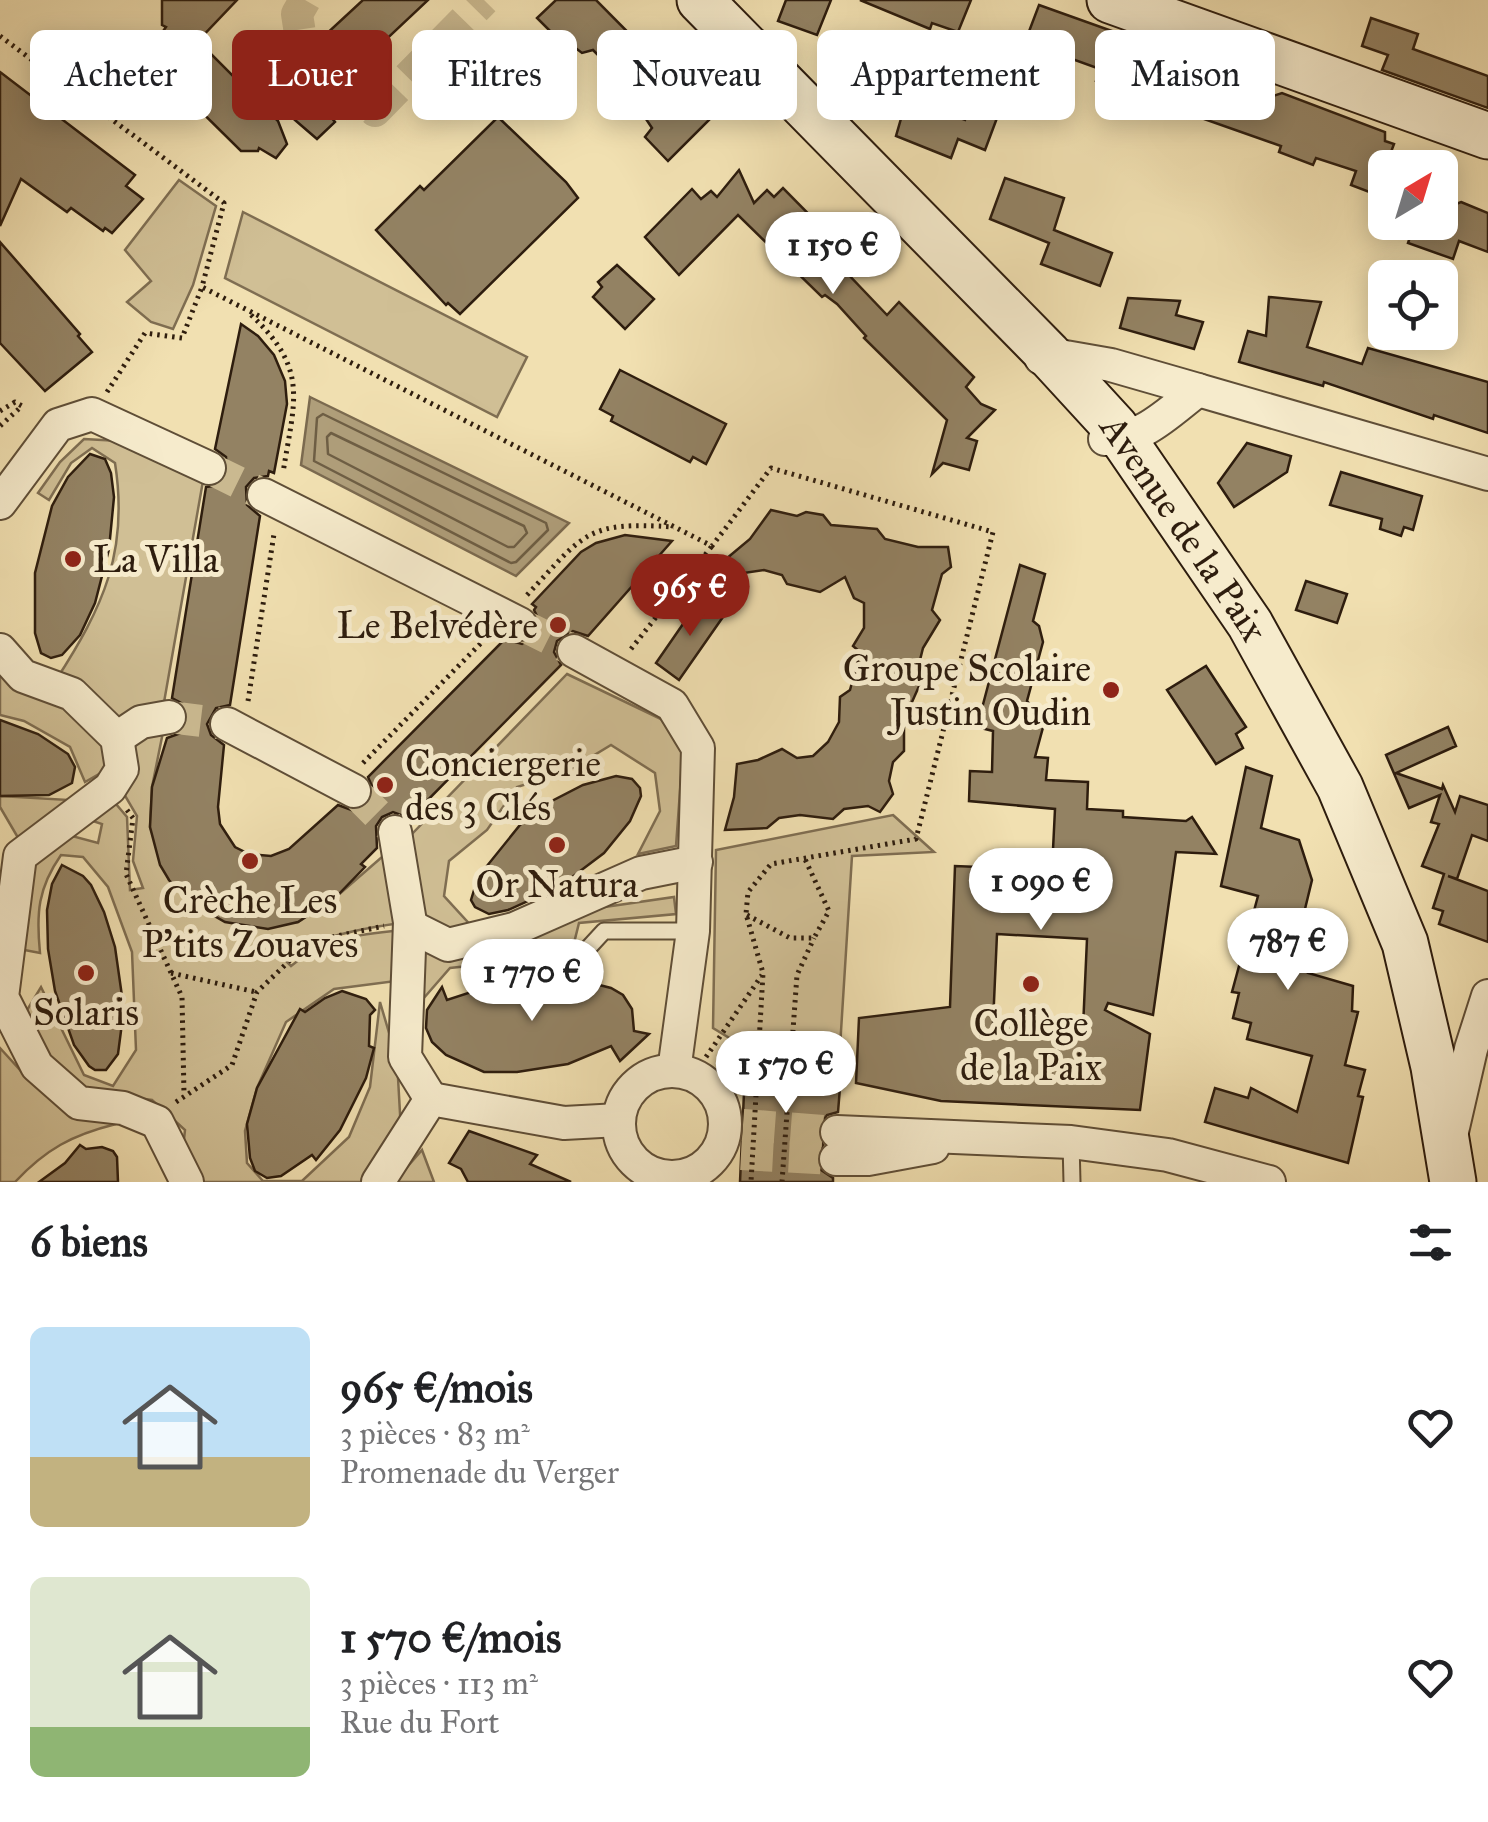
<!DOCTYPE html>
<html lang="fr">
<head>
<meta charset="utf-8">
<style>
	:root { --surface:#fff; --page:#f2f2f2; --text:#202124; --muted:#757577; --accent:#8f2418 }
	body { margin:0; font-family:"IM FELL Great Primer",serif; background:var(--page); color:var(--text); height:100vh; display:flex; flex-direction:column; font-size:38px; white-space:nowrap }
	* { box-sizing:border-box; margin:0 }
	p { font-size:32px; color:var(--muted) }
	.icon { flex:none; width:55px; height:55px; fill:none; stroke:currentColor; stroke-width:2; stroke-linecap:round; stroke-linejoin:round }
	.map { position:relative; height:1182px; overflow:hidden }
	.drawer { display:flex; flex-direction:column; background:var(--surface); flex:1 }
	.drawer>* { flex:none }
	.guide { position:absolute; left:30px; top:30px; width:1430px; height:90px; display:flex; gap:20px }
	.needle { width:65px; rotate:38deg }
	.tools { position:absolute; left:1368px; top:150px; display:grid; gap:20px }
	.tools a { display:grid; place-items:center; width:90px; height:90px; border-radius:15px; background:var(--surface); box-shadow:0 5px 25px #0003; font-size:50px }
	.price { position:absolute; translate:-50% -85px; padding:0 22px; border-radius:35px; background:#fff; color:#222; font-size:32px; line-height:65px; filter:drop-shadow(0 2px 5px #0008) }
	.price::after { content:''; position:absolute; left:50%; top:60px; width:30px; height:22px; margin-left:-15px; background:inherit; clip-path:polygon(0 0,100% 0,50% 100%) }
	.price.selected { background:var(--accent); color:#fff }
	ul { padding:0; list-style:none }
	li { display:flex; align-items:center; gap:30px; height:250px; padding:0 30px }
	li span { display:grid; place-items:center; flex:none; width:280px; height:200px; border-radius:15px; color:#555 }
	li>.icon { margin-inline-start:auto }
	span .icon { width:120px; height:120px; fill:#fffc; stroke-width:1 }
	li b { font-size:42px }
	h2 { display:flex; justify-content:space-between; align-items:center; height:120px; padding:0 30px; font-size:42px }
	.tag { padding:0 35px; border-radius:15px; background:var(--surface); box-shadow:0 5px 25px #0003; font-size:35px; line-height:90px }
	.tag.selected { background:var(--accent); color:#fff }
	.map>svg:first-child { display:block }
	.green { fill:#d0bf95; stroke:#7f6e52; stroke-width:2.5 }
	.water { fill:#af9e7a; stroke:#7b6a4f; stroke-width:2.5 }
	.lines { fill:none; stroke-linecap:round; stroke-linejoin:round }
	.shore { stroke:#6e5e44; stroke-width:2.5 }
	.building { fill:#938263; stroke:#2e1d0e; stroke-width:2.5; fill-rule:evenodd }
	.street-tunnel { stroke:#cab990; stroke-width:32; stroke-dasharray:32 16; stroke-linecap:butt }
	.lane-casing { stroke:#5f4e37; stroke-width:19 }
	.street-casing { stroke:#5f4e37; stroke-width:36 }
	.secondary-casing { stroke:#2e1d0e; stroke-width:49 }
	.path { stroke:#2e1d0e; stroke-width:5; stroke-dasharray:2.5 5; stroke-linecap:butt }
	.lane { stroke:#f6ebcc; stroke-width:15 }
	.street { stroke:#f6ebcc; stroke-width:32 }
	.secondary { stroke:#f6ebcc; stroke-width:45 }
	.poi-dot { fill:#8f2418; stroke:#f6ebcc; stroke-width:4 }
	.labels { text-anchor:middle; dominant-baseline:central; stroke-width:10; stroke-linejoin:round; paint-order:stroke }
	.street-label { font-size:38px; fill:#2e1d0e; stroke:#f6ebcc }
	.poi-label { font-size:38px; fill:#2e1d0e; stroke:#f6ebcc }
</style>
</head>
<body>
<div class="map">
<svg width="1488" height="1182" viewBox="0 0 1488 1182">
	<rect width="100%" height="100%" fill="#f1e0b1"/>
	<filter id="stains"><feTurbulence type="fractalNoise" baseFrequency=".002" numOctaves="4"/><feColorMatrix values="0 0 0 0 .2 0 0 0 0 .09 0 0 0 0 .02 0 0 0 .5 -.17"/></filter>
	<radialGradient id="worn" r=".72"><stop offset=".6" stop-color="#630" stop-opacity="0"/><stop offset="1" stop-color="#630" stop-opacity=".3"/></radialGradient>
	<g class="green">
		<path d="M 179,180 L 216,206 L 193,285 L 173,329 L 151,322 L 127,302 L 151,281 L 125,250 Z"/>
		<path d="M 243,212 L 527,357 L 497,417 L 225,278 Z"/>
		<path d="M 84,439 L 120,441 L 203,481 L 163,708 L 112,719 L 56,680 C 103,607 129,552 115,463 L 92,448 L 71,463 L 49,500 L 38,493 L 60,462 Z"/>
		<path d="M 0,662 L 67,702 L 110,747 L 106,770 L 85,782 L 70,747 L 24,721 L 0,715 Z"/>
		<path d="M 567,674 L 661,719 L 683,750 L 676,846 L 638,854 L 660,811 L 655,773 L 611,745 L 568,771 L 517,787 L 487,830 L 449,861 L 444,896 L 475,930 L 453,938 L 421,916 L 412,878 L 412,834 Z"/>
		<path d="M 163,732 L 152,787 L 150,827 L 169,880 L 190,902 L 242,926 L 298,922 L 336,897 L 390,850 L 410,922 C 365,927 321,936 281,956 L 291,966 C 326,936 358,935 402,930 L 404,980 L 334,989 L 286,1022 L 257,1088 L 245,1131 L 247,1163 L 263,1181 L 302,1181 L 349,1137 L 370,1087 L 380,1002 L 397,1060 L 401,1131 L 369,1182 L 199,1182 L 182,1158 L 185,1130 L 152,1100 L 81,1091 L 48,1067 L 24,1015 L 41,987 L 84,1075 L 113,1086 L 136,1050 L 132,952 L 108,887 L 83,857 L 61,855 C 38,888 36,913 40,953 L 14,948 L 28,859 L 61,833 L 98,843 L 102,824 L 84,818 L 110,797 L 127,817 L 130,890 L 143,888 L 133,861 L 137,816 L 124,794 L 127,742 Z"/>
		<path d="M 0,796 L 69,800 L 31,837 L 17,836 L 0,807 Z"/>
		<path d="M 893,815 L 934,852 L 852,856 L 839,1063 L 746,1048 L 713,1028 L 716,850 Z"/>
		<path d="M 674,897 L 676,914 L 579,923 L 571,955 L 450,968 L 423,999 L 418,934 Z"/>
		<path d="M 0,1048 L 21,1071 L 85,1117 L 116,1124 C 72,1135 46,1149 15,1182 L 0,1182 Z"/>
		<path d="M 422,1150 L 434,1182 L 394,1182 Z"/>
	</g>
	<path class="water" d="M 310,397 L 569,523 L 516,576 L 301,465 Z"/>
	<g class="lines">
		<g class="shore">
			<path d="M 323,414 L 546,523 L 548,530 L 516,562 L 511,563 L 314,461 L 317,418 Z"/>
			<path d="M 331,433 L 524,526 L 527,533 L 514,547 L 508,547 L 328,454 L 327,437 Z"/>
		</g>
	</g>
	<g class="building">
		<path d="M 162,0 L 237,0 L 198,41 L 278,121 L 287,144 L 276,158 L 259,148 L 258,151 L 241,151 L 164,75 L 163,56 L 170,53 L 156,41 L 166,27 L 162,25 Z"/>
		<path d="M 363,0 L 428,0 L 379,46 L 332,99 L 341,107 L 331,117 L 335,122 L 317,139 L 281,108 L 302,89 L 305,92 L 341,55 L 323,37 Z"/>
		<path d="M 556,0 L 596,0 L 712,117 L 668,161 L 645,137 L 652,128 L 640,110 L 645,102 L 593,50 L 582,53 L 565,40 L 562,43 L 537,18 Z"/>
		<path d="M 786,0 L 831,0 L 817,35 L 778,21 Z"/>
		<path d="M 860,0 L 971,0 L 958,32 L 932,23 L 930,29 Z"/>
		<path d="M 1039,5 L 1168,51 L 1165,60 L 1225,80 L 1225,88 L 1261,100 L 1282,93 L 1385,132 L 1385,141 L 1394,144 L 1385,168 L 1385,198 L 1351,185 L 1356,171 L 1316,158 L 1313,165 L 1279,152 L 1281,146 L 1096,81 L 1100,69 L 1025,42 Z"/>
		<path d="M 1371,18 L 1418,34 L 1413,49 L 1488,76 L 1488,108 L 1382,70 L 1388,55 L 1362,46 Z"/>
		<path d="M 991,49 L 1019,59 L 985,150 L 958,139 L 951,158 L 896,136 L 907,98 L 965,120 Z"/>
		<path d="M 0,72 L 135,175 L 126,186 L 143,199 L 112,233 L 105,228 L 103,231 L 71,208 L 67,212 L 21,179 L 0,226 Z"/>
		<path d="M 498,117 L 566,182 L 578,198 L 460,314 L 448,303 L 446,305 L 376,230 L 420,186 L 424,190 Z"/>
		<path d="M 739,170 L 754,203 L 767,190 L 774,197 L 783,188 L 857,263 L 847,273 L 887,315 L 899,302 L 974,377 L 966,387 L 981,404 L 995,410 L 967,438 L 977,441 L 969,470 L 943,463 L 932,474 L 947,420 L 864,338 L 866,336 L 837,304 L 825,295 L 822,297 L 738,215 L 679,275 L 645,237 L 692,189 L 701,199 L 711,191 L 717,197 Z"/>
		<path d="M 1005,178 L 1064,198 L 1054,230 L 1112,253 L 1100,286 L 1041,264 L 1049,243 L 990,219 Z"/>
		<path d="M 1461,202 L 1488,213 L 1488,252 L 1459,241 L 1453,259 L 1408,243 L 1415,222 L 1450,222 L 1456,204 Z"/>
		<path d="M 0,242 L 80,334 L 78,336 L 92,352 L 45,391 L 0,343 Z"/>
		<path d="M 617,265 L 654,299 L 625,329 L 593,297 L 602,287 L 598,282 Z"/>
		<path d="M 1269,297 L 1321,302 L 1307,347 L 1362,364 L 1368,348 L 1488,382 L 1488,433 L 1434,415 L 1433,419 L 1324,382 L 1323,386 L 1239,362 L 1248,331 L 1266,336 Z"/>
		<path d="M 1128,298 L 1180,301 L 1176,315 L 1203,322 L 1194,349 L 1120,328 Z"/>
		<path d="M 241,324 L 258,336 L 274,355 L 285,381 L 287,404 L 274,473 L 269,471 L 268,476 L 254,478 L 246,487 L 247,505 L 260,516 L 230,705 L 216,708 L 207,724 L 211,735 L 224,745 L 218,807 L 220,824 L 235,847 L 249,854 L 271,856 L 289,849 L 338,805 L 354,811 L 365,807 L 374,791 L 368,777 L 505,639 L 522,644 L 537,634 L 540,622 L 534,610 L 536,607 L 532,604 L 581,552 L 596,543 L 625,535 L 672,541 L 588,636 L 573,631 L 557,641 L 554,652 L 561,665 L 413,815 L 409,818 L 393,812 L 382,817 L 376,826 L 377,848 L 361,864 L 365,867 L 336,897 L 298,922 L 268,929 L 225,922 L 190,902 L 169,880 L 160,865 L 150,827 L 152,787 L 167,738 L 181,733 L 188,723 L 185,705 L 172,698 L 206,487 L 220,485 L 227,475 L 226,457 L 215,449 Z"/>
		<path d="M 620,370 L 726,424 L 706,464 L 693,457 L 690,462 L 611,421 L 613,416 L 600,409 Z"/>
		<path d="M 1247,443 L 1291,456 L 1287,472 L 1234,507 L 1218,483 Z"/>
		<path d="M 90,454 L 105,459 L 111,473 L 114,497 L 109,549 L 95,603 L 80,635 L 62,655 L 51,658 L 41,653 L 35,633 L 35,573 L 52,506 L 68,477 Z"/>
		<path d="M 1341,472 L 1422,496 L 1413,530 L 1404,527 L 1401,536 L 1380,529 L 1382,519 L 1330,505 Z"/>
		<path d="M 771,510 L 797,516 L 806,512 L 823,515 L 831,525 L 877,529 L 885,539 L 918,547 L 948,547 L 951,567 L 942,574 L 932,610 L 940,620 L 923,648 L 919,664 L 924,675 L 904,720 L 904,751 L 893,762 L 889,781 L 893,794 L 880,812 L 868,806 L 844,809 L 833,819 L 800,815 L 779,818 L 767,828 L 725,830 L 734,797 L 737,764 L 758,760 L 782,749 L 797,758 L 813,756 L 828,742 L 839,722 L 840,697 L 850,690 L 860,652 L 853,646 L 864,628 L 864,603 L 854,598 L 845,577 L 820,592 L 787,584 L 782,575 L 764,570 L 744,573 L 726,559 L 750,539 Z"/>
		<path d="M 1020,565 L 1045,574 L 1033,621 L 1039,626 L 1043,642 L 1027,701 L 1045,720 L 1035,757 L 1048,758 L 1046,780 L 1088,782 L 1087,809 L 1123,811 L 1123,817 L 1186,821 L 1192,817 L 1216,854 L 1176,852 L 1153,1015 L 1108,1003 L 1105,1010 L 1150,1034 L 1140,1110 L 941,1101 L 856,1083 L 859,1018 L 950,1007 L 955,866 L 1052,870 L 1055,809 L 969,801 L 970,771 L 992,772 L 993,731 L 977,727 ZM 997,934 L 1087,939 L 1083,1028 L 993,1024 Z"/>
		<path d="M 1306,581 L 1347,594 L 1337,623 L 1296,610 Z"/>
		<path d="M 701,598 L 725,614 L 679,680 L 656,663 Z"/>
		<path d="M 1206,666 L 1246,727 L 1236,734 L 1243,748 L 1216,764 L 1167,690 Z"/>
		<path d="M 0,720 L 38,734 L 68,754 L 75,767 L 72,783 L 49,795 L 0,796 Z"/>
		<path d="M 1448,727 L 1456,746 L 1396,773 L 1442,789 L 1443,785 L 1455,812 L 1460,796 L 1488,805 L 1488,841 L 1472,835 L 1457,879 L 1448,876 L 1488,891 L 1488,942 L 1439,924 L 1443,911 L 1433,908 L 1444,874 L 1422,866 L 1439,824 L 1431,822 L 1440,795 L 1409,808 L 1386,755 Z"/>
		<path d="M 1246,767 L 1272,776 L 1261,828 L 1299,840 L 1312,880 L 1305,909 L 1324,914 L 1308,973 L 1353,986 L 1352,1011 L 1358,1012 L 1345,1065 L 1365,1070 L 1358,1096 L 1363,1097 L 1348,1163 L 1205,1122 L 1215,1088 L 1248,1098 L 1251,1088 L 1297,1112 L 1312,1056 L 1247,1039 L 1251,1023 L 1233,1018 L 1239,993 L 1232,992 L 1258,896 L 1221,886 Z"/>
		<path d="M 616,776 L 632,779 L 640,788 L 641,796 L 630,821 L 604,853 L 559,887 L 508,910 L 489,914 L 475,907 L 471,900 L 478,877 L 520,825 L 546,804 L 583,785 Z"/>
		<path d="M 62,865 L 83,876 L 91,885 L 104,912 L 115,947 L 122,996 L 121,1031 L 118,1054 L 106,1070 L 95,1070 L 89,1066 L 74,1045 L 55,991 L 48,949 L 47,910 L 52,884 Z"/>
		<path d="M 564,976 L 611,988 L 623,995 L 632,1009 L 634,1031 L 649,1034 L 620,1061 L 611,1046 L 568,1064 L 517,1072 L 484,1072 L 446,1055 L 432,1042 L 426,1028 L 427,1010 L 442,987 L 447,1000 L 499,983 Z"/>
		<path d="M 342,991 L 366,999 L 375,1010 L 370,1015 L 369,1046 L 374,1048 L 366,1078 L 340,1130 L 316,1160 L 312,1155 L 281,1176 L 267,1178 L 255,1171 L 250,1158 L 247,1124 L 257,1088 L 300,1009 L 305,1012 L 325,998 Z"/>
		<path d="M 746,1048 L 842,1063 L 838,1112 L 827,1115 L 817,1130 L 823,1145 L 816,1158 L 818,1168 L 833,1178 L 833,1182 L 740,1182 Z"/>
		<path d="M 469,1131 L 537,1155 L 530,1164 L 571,1182 L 468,1182 L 461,1169 L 449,1163 Z"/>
		<path d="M 80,1145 L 86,1149 L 102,1147 L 113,1151 L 117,1157 L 118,1182 L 39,1182 L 65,1163 Z"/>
	</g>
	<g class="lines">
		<g class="street-tunnel">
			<path d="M 305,0 L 297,14 L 301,40 L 375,111 L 484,0"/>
			<path d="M 209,468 L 264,495"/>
			<path d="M 520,624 L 574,651"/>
			<path d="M 169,717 L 227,724"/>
			<path d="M 354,791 L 395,832"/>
			<path d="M 743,1125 L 837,1132"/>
			<path d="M 741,1154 L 836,1159"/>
		</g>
		<defs>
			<g id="lane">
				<path d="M 580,957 L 604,931 L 693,931"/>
				<path d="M 1071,1142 L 1072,1182"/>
			</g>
			<g id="street">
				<path d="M 1041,358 L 1048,354 L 1111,365 L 1198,390 C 1169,412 1142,441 1105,439"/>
				<path d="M 1198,390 L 1488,474"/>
				<path d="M 264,495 L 520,624"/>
				<path d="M 0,503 L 58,425 L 92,414 L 209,468"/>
				<path d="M 0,650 L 23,676 L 72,694 L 117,738 L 122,769 L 110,788 L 20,856 L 2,997 L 37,1066 L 79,1103 L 123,1108 L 157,1122 L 187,1182"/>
				<path d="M 574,651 L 672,705 L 698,748 L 693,931 L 674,1071"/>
				<path d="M 227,724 L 354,791"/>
				<path d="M 117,738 L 141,722 L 169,717"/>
				<path d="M 395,832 L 410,922 L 405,1057 L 431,1099"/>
				<path d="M 410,926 L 448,945 L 514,929 L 641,873 L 696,862"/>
				<circle cx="672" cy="1124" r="53"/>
				<path d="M 837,1132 L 1071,1142 L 1168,1155 L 1269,1182"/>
				<path d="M 1451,1136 L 1471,1049 L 1488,996"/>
				<path d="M 836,1159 L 868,1159 L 933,1147"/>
				<path d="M 378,1182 L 431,1099 L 564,1123 L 619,1120"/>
			</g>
			<g id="secondary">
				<path id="s1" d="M 700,0 L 1048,354 L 1115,427 L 1250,624 L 1340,787 L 1405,943 L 1434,1067 L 1453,1182"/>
				<path d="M 1110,0 L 1488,136"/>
			</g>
		</defs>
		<use href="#lane" class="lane-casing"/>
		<use href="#street" class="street-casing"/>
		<use href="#secondary" class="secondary-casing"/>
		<g class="path">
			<path d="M 0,36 L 224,203 L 202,287 L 712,546 L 771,468 L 993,532 L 916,839 L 771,864 L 748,892 L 746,914 L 763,973 L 751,1182"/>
			<path d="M 251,315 C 310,370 294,401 283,473"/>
			<path d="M 107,392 L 145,333 L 182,338 L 202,287"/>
			<path d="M 0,411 L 15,402 L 22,406 L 0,426"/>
			<path d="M 527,595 C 585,533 586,521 674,527"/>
			<path d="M 631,649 L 712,546"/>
			<path d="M 248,701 L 274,534"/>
			<path d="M 363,763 L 485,639"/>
			<path d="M 127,810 L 133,818 L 126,874 L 182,997 L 184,1094"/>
			<path d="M 747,915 L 790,938 L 814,938 L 829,911 L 804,857"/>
			<path d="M 171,973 L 256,992"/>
			<path d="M 706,1057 L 762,975"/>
			<path d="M 176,1102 L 232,1065 L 257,992 L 309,942 L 384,926"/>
			<path d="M 782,1182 L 797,975 L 814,938"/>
		</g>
		<use href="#lane" class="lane"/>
		<use href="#street" class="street"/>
		<use href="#secondary" class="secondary"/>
	</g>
	<g class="poi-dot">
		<circle cx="73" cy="559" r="10"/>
		<circle cx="558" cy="625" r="10"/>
		<circle cx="1111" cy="690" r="10"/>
		<circle cx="385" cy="785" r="10"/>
		<circle cx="557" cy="845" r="10"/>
		<circle cx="250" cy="861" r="10"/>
		<circle cx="86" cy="973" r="10"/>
		<circle cx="1031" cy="984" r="10"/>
	</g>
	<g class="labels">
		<g class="street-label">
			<text stroke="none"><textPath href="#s1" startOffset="718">Avenue de la Paix</textPath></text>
		</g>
		<g class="poi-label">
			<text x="93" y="559" text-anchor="start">La Villa</text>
			<text x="538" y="625" text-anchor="end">Le Belvédère</text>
			<text x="1091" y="668" text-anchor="end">Groupe Scolaire<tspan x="1091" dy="44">Justin Oudin</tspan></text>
			<text x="405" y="763" text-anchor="start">Conciergerie<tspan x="405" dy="44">des 3 Clés</tspan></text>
			<text x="557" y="884">Or Natura</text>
			<text x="250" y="900">Crèche Les<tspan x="250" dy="44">P’tits Zouaves</tspan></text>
			<text x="86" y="1012">Solaris</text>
			<text x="1031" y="1023">Collège<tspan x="1031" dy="44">de la Paix</tspan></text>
		</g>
	</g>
	<rect width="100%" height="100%" filter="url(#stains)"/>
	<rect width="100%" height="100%" fill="url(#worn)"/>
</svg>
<div class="tools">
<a><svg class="needle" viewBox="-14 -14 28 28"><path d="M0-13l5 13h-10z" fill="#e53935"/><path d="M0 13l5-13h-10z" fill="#757577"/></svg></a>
<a><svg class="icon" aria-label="locate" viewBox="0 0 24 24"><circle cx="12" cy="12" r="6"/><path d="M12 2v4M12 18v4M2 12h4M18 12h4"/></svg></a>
</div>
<b class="price" style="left:833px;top:297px">1 150 €</b>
<b class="price selected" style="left:690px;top:639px">965 €</b>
<b class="price" style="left:1041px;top:933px">1 090 €</b>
<b class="price" style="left:1288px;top:993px">787 €</b>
<b class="price" style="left:532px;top:1024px">1 770 €</b>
<b class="price" style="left:786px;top:1116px">1 570 €</b>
<div class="guide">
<a class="tag">Acheter</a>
<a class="tag selected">Louer</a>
<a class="tag">Filtres</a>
<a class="tag">Nouveau</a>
<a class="tag">Appartement</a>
<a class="tag">Maison</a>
</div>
</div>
<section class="drawer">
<h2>6 biens<svg class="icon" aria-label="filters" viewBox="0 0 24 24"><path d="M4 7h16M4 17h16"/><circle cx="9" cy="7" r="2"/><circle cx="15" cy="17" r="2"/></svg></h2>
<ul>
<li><span style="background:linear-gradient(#bfe0f5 65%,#c2b280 0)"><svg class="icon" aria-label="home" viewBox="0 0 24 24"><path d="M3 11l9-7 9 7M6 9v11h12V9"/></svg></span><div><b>965 €/mois</b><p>3 pièces · 83 m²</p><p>Promenade du Verger</p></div><svg class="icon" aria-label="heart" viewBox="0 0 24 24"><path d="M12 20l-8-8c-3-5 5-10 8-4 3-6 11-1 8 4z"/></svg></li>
<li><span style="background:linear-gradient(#dfe7d0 75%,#8fb573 0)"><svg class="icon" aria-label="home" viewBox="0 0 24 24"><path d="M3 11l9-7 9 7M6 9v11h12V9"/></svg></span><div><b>1 570 €/mois</b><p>3 pièces · 113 m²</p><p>Rue du Fort</p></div><svg class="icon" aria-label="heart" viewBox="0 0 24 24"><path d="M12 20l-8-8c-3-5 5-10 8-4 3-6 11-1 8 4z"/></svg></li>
</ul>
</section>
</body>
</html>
